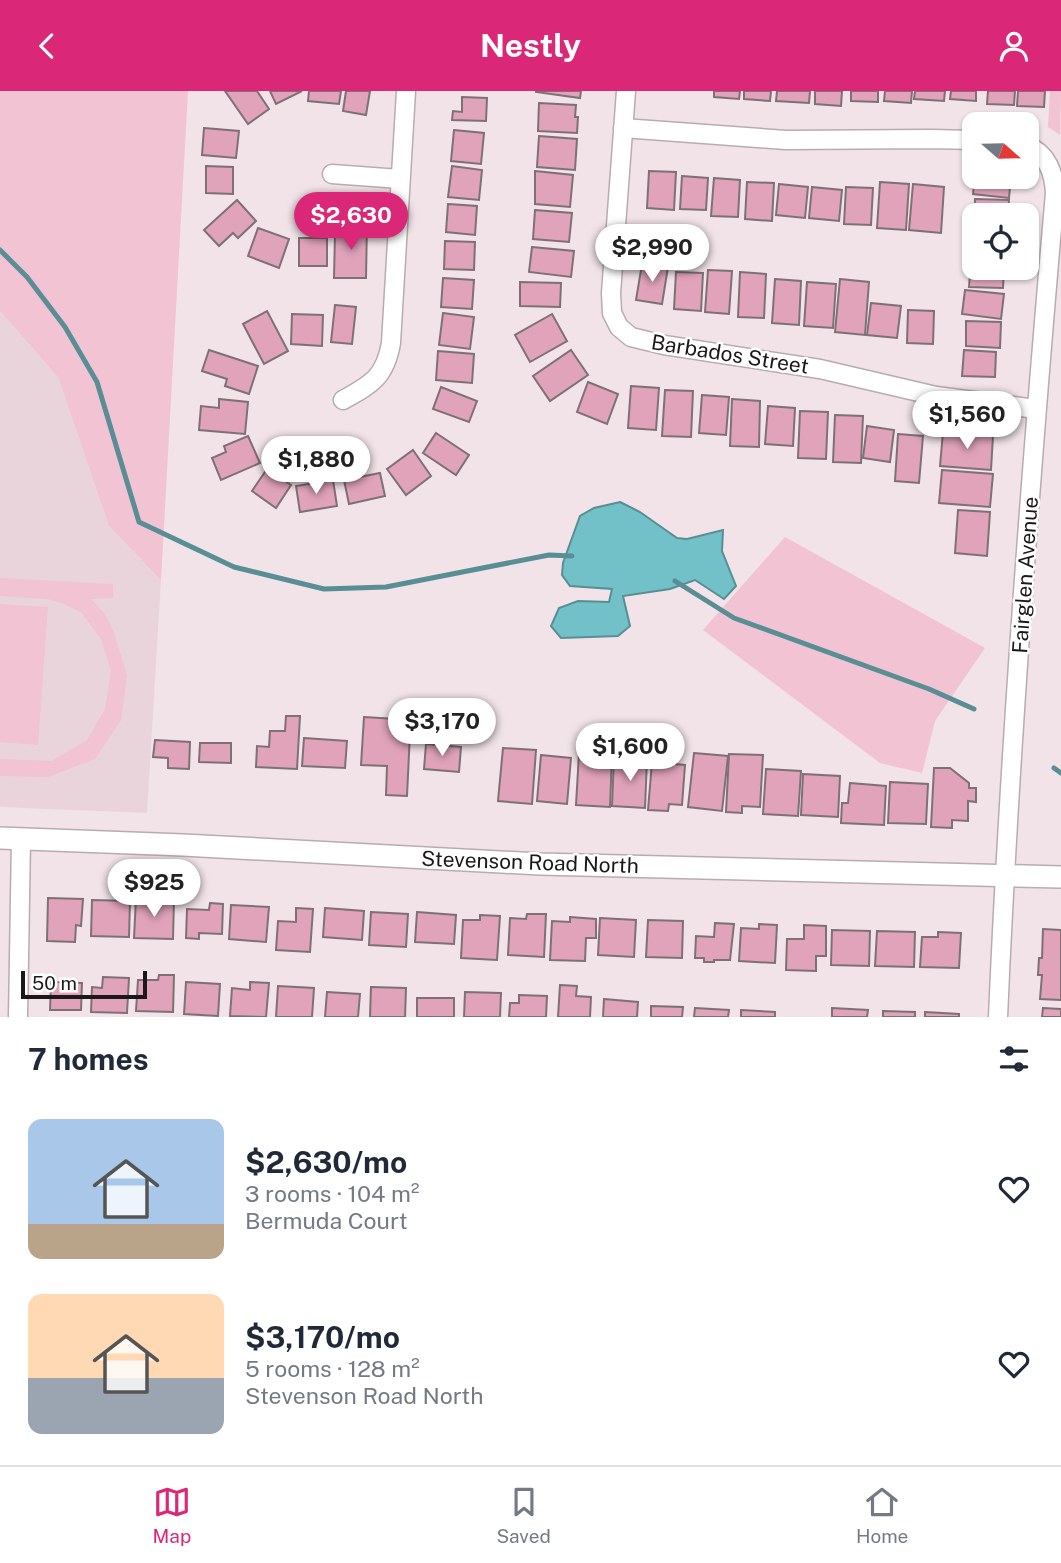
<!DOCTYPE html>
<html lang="en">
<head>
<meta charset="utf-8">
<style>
	:root { --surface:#fff; --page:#f2f2f3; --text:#1f2937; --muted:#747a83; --line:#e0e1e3; --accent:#db2777 }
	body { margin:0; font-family:"Public Sans",sans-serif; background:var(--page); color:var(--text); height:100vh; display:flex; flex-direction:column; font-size:26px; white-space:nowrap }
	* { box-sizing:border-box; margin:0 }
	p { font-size:23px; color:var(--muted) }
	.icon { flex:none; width:38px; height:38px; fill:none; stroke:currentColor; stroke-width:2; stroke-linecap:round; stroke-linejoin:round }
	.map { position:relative; height:926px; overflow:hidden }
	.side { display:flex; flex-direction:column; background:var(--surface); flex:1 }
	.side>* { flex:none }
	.needle { width:46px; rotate:110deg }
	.controls { position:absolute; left:962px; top:21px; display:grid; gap:14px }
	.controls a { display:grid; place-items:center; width:77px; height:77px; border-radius:14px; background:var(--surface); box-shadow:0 2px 5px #0004; font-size:35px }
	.scale { position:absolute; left:21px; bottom:18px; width:126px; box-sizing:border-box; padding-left:7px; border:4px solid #1c1719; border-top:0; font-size:19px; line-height:24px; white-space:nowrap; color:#1c1719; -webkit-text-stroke:5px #fff; paint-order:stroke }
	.price { position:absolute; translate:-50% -60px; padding:0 16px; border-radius:24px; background:#fff; color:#222; font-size:23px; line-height:46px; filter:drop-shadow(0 2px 4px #0008) }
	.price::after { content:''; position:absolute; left:50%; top:42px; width:21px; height:16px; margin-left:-10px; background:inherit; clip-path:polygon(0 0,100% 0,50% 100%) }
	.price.current { background:var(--accent); color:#fff }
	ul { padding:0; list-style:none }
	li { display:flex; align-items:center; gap:21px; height:175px; padding:0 28px }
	li span { display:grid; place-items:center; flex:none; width:196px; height:140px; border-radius:14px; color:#555 }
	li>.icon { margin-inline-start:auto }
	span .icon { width:84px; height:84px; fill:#fffc; stroke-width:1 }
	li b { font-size:30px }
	h2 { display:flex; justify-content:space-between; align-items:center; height:84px; padding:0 28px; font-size:30px }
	header { display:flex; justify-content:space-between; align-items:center; height:91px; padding:0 28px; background:var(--accent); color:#fff; font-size:32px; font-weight:700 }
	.dock { display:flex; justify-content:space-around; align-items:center; height:98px; border-top:2px solid var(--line); background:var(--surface); font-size:19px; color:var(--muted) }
	.dock a { display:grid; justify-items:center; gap:4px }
	.dock .current { color:var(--accent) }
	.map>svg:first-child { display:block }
	.built { fill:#ead4db }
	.green { fill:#f1c3d3 }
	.water { fill:#72c1c9; stroke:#588e94; stroke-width:2 }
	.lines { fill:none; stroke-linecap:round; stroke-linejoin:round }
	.stream { stroke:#588e94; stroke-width:5 }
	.building { fill:#e0a3ba; stroke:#7e7176; stroke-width:2 }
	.minor-casing { stroke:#b9acb0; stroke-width:21 }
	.tertiary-casing { stroke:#b9acb0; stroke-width:24 }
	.minor { stroke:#fff; stroke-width:18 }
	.tertiary { stroke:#fff; stroke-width:21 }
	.labels { text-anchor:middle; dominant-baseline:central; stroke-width:5; stroke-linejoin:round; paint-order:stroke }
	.street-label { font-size:21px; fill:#1c1719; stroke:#fff }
</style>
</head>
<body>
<header><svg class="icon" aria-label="back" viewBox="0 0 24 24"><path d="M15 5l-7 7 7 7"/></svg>Nestly<svg class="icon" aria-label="person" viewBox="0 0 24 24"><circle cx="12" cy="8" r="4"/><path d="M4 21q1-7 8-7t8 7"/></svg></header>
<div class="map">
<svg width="1061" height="926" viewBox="0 0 1061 926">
	<rect width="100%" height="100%" fill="#f1e3e8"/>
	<path class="built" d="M 0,220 L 58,286 L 109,435 L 161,489 L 147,722 L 0,716 Z"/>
	<g class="green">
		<path d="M 0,0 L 188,0 L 161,489 L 109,435 L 58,286 L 0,220 Z"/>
		<path d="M 1050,0 L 1061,0 L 1060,44 L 1048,36 Z"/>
		<path d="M 785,446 L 985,557 L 935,630 L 922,682 L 880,672 L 703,539 Z"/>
		<path d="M 0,487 L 113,493 L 113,507 L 91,508 L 105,523 L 114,542 L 127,584 L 121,629 L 95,668 L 48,686 L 0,685 L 0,668 L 52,670 L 87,649 L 105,618 L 111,580 L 101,548 L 82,522 L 64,513 L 47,508 L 0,505 Z"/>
		<path d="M 0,513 L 48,516 L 38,654 L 0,651 Z"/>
	</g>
	<path class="water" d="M 620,411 L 640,421 L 677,447 L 687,448 L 723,439 L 722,460 L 736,495 L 724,508 L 695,489 L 670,498 L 623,505 L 630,535 L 618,545 L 561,547 L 551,535 L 559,517 L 578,510 L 609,511 L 612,498 L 570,495 L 562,484 L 563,472 L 580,425 L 594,417 Z"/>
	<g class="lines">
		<g class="stream">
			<path d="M 0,159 L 27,186 L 65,236 L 97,291 L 139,431 L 234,476 L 324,498 L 386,496 L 549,464 L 572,465"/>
			<path d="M 675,490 L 734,527 L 929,598 L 974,618"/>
			<path d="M 1054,677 L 1061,682"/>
		</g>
	</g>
	<g class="building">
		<path d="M 225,0 L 257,0 L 269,18 L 248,33 Z"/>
		<path d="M 270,0 L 302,0 L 276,13 Z"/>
		<path d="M 309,0 L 341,0 L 339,13 L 308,10 Z"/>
		<path d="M 346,0 L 370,0 L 366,24 L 343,20 Z"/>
		<path d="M 536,0 L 581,0 L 580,7 L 536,1 Z"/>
		<path d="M 714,0 L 740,0 L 739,8 L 714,6 Z"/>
		<path d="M 744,0 L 771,0 L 770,10 L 744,8 Z"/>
		<path d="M 777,0 L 810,0 L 809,12 L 776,10 Z"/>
		<path d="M 815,0 L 842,0 L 841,15 L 815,13 Z"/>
		<path d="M 851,0 L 878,0 L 878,11 L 851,10 Z"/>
		<path d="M 885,0 L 912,0 L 911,12 L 884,10 Z"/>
		<path d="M 915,0 L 945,0 L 944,10 L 914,8 Z"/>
		<path d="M 951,0 L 976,0 L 976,10 L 950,8 Z"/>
		<path d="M 988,0 L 1015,0 L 1014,14 L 987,13 Z"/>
		<path d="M 1018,0 L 1045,0 L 1044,16 L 1017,15 Z"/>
		<path d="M 462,6 L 487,7 L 486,30 L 452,29 L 453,20 L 462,21 Z"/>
		<path d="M 539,12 L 576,14 L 575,26 L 578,26 L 577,42 L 538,40 Z"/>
		<path d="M 204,37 L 239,40 L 236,67 L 202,64 Z"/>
		<path d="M 454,39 L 484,42 L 481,73 L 451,70 Z"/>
		<path d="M 539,45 L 577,48 L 575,79 L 537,76 Z"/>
		<path d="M 206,75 L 233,76 L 233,103 L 206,102 Z"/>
		<path d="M 452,75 L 482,79 L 479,109 L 448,106 Z"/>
		<path d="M 535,80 L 573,84 L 570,116 L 535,113 Z"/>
		<path d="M 649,80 L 676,81 L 674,119 L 647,117 Z"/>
		<path d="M 975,82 L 975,86 L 1011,86 L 1009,107 L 973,103 Z"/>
		<path d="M 682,85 L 708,87 L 706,119 L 680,118 Z"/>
		<path d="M 714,87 L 740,89 L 738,126 L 711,125 Z"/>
		<path d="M 747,91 L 774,92 L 772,130 L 745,128 Z"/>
		<path d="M 880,91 L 909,93 L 906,139 L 877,137 Z"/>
		<path d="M 779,93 L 808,96 L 805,127 L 776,124 Z"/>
		<path d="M 913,93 L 944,96 L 941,142 L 909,139 Z"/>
		<path d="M 812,96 L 842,99 L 839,130 L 809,127 Z"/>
		<path d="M 846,96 L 873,97 L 871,134 L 844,133 Z"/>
		<path d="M 975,108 L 1009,109 L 1008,124 L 975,124 L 975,134 L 974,134 Z"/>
		<path d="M 237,109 L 256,130 L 238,147 L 233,142 L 219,155 L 204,139 Z"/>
		<path d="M 448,113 L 477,115 L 475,144 L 446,141 Z"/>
		<path d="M 535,119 L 572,122 L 569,151 L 533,148 Z"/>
		<path d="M 344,132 L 367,132 L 366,187 L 334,187 L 335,142 L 344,142 Z"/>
		<path d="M 258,137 L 289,148 L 279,177 L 248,165 Z"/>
		<rect x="299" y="147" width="28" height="28"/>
		<path d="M 445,150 L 475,151 L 474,179 L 444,178 Z"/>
		<path d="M 532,156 L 574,160 L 571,186 L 529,181 Z"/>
		<path d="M 971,170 L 975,170 L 975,177 L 1004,177 L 1003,197 L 969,196 Z"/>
		<path d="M 642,173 L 668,176 L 662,213 L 636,209 Z"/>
		<path d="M 708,179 L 732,180 L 729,223 L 705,221 Z"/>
		<path d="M 676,181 L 703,182 L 701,220 L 674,218 Z"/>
		<path d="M 740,181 L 766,183 L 764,227 L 738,226 Z"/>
		<path d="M 443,187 L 474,189 L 472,218 L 441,216 Z"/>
		<path d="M 775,188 L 801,190 L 799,234 L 772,232 Z"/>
		<path d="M 840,188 L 869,191 L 865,244 L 835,241 Z"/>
		<path d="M 520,191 L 561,192 L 560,216 L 520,215 Z"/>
		<path d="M 807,191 L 836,193 L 833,237 L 804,235 Z"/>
		<path d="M 965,199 L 1004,203 L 1001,228 L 962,223 Z"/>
		<path d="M 871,212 L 901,215 L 897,247 L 867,244 Z"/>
		<path d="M 335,214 L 356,216 L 352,253 L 331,251 Z"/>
		<path d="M 908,219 L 934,220 L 933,253 L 907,252 Z"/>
		<path d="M 267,220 L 288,260 L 264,273 L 243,233 Z"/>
		<path d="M 443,222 L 474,226 L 470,258 L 439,254 Z"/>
		<path d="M 292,223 L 323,224 L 322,255 L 291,253 Z"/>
		<path d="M 552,223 L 567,250 L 530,271 L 515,244 Z"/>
		<path d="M 966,230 L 1001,231 L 1000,257 L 966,255 Z"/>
		<path d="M 209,259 L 258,275 L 249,303 L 225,295 L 227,288 L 202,280 Z"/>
		<path d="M 571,259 L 588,284 L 550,310 L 533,285 Z"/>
		<path d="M 964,259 L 996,261 L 995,286 L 962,285 Z"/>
		<path d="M 438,260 L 474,263 L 472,292 L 436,289 Z"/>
		<path d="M 588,291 L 618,303 L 607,333 L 577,321 Z"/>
		<path d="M 631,295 L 659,297 L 656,339 L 628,337 Z"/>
		<path d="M 441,296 L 477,310 L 469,331 L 433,318 Z"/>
		<path d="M 665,299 L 693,300 L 691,346 L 662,345 Z"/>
		<path d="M 702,304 L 729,306 L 726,344 L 699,342 Z"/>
		<path d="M 219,308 L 248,311 L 245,343 L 199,339 L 201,315 L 219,317 Z"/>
		<path d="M 732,308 L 760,310 L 759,356 L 730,355 Z"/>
		<path d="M 768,315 L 795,317 L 793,355 L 765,353 Z"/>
		<path d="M 800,320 L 828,321 L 826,368 L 798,367 Z"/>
		<path d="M 835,324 L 863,325 L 861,372 L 833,371 Z"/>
		<path d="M 867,335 L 894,339 L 890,371 L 863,367 Z"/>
		<path d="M 943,341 L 993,345 L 991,379 L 940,375 Z"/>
		<path d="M 436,342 L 469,364 L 456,384 L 423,362 Z"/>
		<path d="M 898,343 L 923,345 L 919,392 L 895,390 Z"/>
		<path d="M 248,345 L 260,372 L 221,389 L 212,367 L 226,361 L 224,355 Z"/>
		<path d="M 413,359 L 431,385 L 406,404 L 387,378 Z"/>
		<path d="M 267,378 L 291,394 L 276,417 L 252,400 Z"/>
		<path d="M 942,379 L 993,383 L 990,416 L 939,412 Z"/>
		<path d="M 380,382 L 385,405 L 349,413 L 344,389 Z"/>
		<path d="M 333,389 L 337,415 L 300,421 L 296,395 Z"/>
		<path d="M 958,419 L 990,421 L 987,465 L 955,462 Z"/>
		<path d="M 286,625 L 300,625 L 297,678 L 256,676 L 257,655 L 269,656 L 270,640 L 285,640 Z"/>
		<path d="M 364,626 L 396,628 L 396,634 L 404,634 L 403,642 L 410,642 L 407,705 L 386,704 L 387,675 L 361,674 Z"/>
		<path d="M 304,647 L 347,650 L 345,677 L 302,675 Z"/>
		<path d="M 155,649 L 190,651 L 189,678 L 168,677 L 168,667 L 153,666 Z"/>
		<path d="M 200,652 L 231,652 L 231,672 L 199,671 Z"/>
		<path d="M 426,653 L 461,656 L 459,681 L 424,678 Z"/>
		<path d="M 503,657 L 536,659 L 532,713 L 498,710 Z"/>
		<path d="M 579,662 L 612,664 L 610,716 L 576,714 Z"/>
		<path d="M 694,662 L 728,665 L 722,720 L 688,716 Z"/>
		<path d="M 729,663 L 763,664 L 760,716 L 742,715 L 742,722 L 726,721 Z"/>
		<path d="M 541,664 L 571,667 L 567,713 L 537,710 Z"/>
		<path d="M 614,666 L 647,668 L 645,717 L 612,715 Z"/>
		<path d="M 652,671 L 685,674 L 682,714 L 669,713 L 668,720 L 648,719 Z"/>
		<path d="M 934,677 L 950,677 L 969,692 L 969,697 L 976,697 L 976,711 L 968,710 L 968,730 L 952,729 L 952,737 L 931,736 Z"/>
		<path d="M 766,678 L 801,680 L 798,725 L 763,723 Z"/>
		<path d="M 803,683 L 840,685 L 838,726 L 801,724 Z"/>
		<path d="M 890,691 L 928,693 L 926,733 L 888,732 Z"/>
		<path d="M 850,692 L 886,695 L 884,734 L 841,732 L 842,712 L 848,712 Z"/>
		<path d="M 48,807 L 83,808 L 81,835 L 76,834 L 75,851 L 47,850 Z"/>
		<path d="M 136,807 L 174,808 L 173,848 L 134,847 Z"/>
		<path d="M 92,809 L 130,810 L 129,846 L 91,845 Z"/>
		<path d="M 210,812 L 223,813 L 222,843 L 199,842 L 199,848 L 186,847 L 187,818 L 209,819 Z"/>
		<path d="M 231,814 L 269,816 L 266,851 L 229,848 Z"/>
		<path d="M 296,817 L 313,818 L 310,861 L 276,859 L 278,830 L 296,831 Z"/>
		<path d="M 325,817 L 364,820 L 362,849 L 323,846 Z"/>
		<path d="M 371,821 L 408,823 L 406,856 L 369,854 Z"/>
		<path d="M 417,821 L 456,824 L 454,853 L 415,851 Z"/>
		<path d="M 527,823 L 546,823 L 544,866 L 508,864 L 510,827 L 526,828 Z"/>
		<path d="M 480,824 L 500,825 L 497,869 L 461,867 L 463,829 L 480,829 Z"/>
		<path d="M 570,826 L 596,828 L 596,847 L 586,847 L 585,870 L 550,869 L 552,830 L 570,831 Z"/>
		<path d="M 600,827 L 636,829 L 634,866 L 598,864 Z"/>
		<path d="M 648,829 L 683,830 L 682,867 L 646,866 Z"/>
		<path d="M 715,832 L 734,833 L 730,869 L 714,869 L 714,871 L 704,871 L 704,867 L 695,867 L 696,845 L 714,846 Z"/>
		<path d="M 759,833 L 777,834 L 775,872 L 739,870 L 741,837 L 759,838 Z"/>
		<path d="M 804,834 L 826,835 L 826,865 L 816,865 L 816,880 L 786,879 L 787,848 L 804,848 Z"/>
		<path d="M 1043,838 L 1061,839 L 1061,909 L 1040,908 L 1042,884 L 1038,884 L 1039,867 L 1042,867 Z"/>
		<path d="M 832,839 L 870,840 L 869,875 L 831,874 Z"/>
		<path d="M 877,840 L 915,841 L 914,876 L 875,875 Z"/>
		<path d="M 938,841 L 961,842 L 959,877 L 920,876 L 922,846 L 938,846 Z"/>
		<path d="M 159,884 L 174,884 L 173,921 L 136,920 L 138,889 L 158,889 Z"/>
		<path d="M 103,886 L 129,887 L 127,922 L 91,921 L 92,896 L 102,897 Z"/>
		<path d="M 51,891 L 82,892 L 81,919 L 50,919 Z"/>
		<path d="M 186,891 L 220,893 L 218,925 L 184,923 Z"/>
		<path d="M 250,891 L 269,892 L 266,926 L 230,925 L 232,897 L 250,899 Z"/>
		<path d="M 560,894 L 577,895 L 576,905 L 591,906 L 590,926 L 558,926 Z"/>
		<path d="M 278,895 L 314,897 L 312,926 L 276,926 Z"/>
		<path d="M 371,896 L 406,897 L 405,926 L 370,926 Z"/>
		<path d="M 327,901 L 360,903 L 358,926 L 325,926 Z"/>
		<path d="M 465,901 L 501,902 L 500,926 L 464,926 Z"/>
		<path d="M 519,904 L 547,905 L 546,926 L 509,926 L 510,912 L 519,912 Z"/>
		<rect x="417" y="907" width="37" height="19"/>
		<path d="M 604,908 L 638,911 L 637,926 L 603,926 Z"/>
		<path d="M 651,915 L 683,916 L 682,926 L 651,926 Z"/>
		<path d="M 695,917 L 729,919 L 728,926 L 694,926 Z"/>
		<path d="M 832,917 L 868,919 L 867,926 L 832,926 Z"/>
		<path d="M 1043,917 L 1061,918 L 1061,926 L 1042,926 Z"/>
		<path d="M 741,919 L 775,921 L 775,926 L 741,926 Z"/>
		<path d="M 883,920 L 915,921 L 915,926 L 883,926 Z"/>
		<path d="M 925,921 L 959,923 L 959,926 L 925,926 Z"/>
	</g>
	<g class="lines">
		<defs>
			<g id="minor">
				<path d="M 626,0 L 611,202 L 612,222 L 619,236 L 631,246 L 664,254 L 820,278 L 936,305 L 1036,318"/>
				<path d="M 623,37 L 786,49 L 931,48 L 975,49"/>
				<path d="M 332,83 L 400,88"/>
				<path d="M 343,309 C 372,293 385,286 391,252 L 406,0"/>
				<path d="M 18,926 L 21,748"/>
				<path d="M 998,926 C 1010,651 1031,376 1055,102 C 1054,82 1047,62 1027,55"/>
			</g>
			<path id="tertiary" d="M 0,747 L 183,754 L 540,773 L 1061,786"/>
		</defs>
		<use href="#minor" class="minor-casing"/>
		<use href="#tertiary" class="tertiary-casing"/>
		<use href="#minor" class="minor"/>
		<use href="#tertiary" class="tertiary"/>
	</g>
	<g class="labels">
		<g class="street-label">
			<text transform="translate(730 263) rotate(9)">Barbados Street</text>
			<text transform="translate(1025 484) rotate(-86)">Fairglen Avenue</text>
			<text transform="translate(530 771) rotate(2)">Stevenson Road North</text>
		</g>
	</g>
</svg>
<div class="controls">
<a><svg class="needle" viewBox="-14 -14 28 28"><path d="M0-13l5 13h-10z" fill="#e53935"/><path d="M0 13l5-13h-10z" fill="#747a83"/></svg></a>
<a><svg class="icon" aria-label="locate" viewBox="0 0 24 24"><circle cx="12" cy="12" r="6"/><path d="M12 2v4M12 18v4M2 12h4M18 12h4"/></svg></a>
</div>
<div class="scale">50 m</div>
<b class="price current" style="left:351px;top:161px">$2,630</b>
<b class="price" style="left:652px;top:193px">$2,990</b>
<b class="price" style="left:967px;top:360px">$1,560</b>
<b class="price" style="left:316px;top:405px">$1,880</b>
<b class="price" style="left:442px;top:667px">$3,170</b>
<b class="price" style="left:630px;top:692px">$1,600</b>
<b class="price" style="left:154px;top:828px">$925</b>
</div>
<section class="side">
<h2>7 homes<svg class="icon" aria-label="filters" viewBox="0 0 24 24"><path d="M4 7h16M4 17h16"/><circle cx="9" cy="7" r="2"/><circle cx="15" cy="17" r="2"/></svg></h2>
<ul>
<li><span style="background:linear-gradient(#a9c7e8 75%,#b9a48a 0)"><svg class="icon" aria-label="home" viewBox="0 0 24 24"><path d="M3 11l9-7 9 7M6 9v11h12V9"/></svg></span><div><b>$2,630/mo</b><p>3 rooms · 104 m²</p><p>Bermuda Court</p></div><svg class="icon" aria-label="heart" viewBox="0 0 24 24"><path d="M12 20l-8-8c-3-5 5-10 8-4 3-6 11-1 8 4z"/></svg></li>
<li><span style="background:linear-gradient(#ffd9b3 60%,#9aa5b1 0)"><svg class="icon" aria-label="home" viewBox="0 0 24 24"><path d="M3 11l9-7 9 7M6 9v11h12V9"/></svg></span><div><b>$3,170/mo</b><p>5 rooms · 128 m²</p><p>Stevenson Road North</p></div><svg class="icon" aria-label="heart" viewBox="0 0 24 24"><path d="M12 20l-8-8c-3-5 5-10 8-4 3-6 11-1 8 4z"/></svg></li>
</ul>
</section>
<nav class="dock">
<a class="current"><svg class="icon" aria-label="map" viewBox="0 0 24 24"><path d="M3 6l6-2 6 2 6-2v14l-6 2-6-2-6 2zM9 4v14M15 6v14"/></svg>Map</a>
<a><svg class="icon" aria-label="saved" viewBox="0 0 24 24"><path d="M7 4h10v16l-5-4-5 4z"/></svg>Saved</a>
<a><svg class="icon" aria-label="home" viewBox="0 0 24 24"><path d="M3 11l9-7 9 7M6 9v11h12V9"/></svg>Home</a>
</nav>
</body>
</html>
